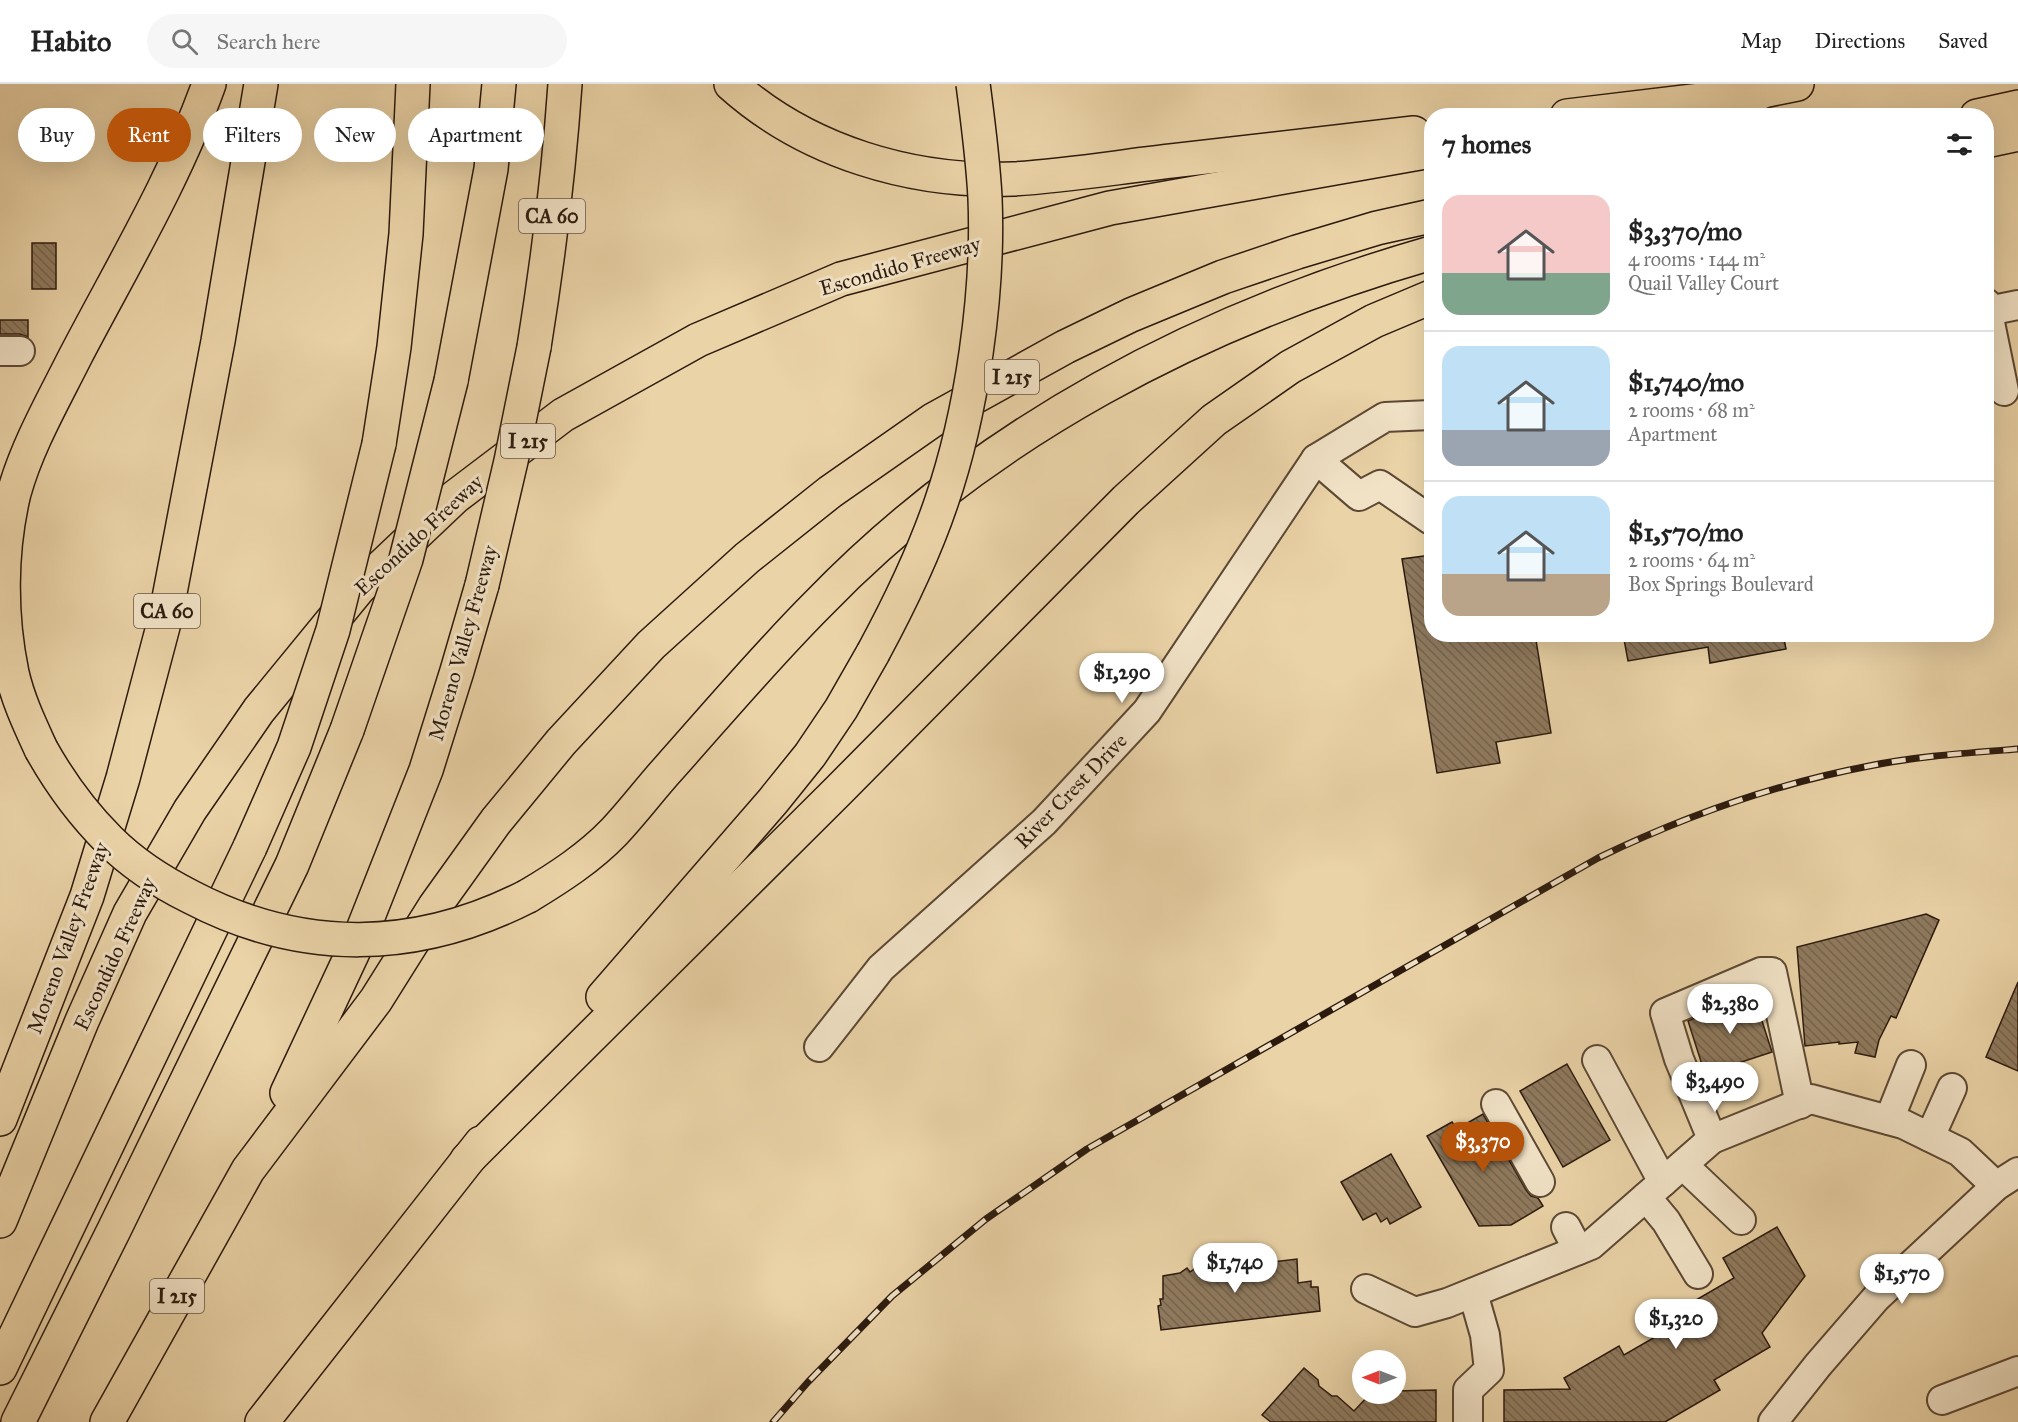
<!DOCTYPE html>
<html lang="en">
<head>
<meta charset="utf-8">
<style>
	:root { --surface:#fff; --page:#f6f6f6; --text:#222; --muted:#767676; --line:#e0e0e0; --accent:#b45309 }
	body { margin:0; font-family:"IM FELL Great Primer",serif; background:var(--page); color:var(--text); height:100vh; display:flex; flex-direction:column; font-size:22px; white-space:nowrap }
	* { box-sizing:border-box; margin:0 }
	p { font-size:20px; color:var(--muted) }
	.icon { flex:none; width:33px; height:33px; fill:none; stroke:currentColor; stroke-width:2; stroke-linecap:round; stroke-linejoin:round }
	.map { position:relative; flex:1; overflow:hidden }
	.side { position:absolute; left:1424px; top:24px; width:570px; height:534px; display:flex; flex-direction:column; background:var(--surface); border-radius:24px; box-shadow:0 6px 24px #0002 }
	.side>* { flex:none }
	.hud { position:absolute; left:18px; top:24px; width:570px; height:54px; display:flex; gap:12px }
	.needle { width:39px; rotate:270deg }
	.tools { position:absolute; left:1352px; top:1266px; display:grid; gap:12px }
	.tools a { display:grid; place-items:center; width:54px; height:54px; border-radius:50%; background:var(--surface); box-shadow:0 6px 24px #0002; font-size:30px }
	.price { position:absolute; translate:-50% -51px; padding:0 14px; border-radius:21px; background:#fff; color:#222; font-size:20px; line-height:39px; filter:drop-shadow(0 2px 3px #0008) }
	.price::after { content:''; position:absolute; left:50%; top:36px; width:18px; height:14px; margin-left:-9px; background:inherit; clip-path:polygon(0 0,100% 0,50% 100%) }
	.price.selected { background:var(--accent); color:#fff }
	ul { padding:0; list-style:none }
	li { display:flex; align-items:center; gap:18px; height:150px; padding:0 18px }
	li+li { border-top:2px solid var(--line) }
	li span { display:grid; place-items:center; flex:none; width:168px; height:120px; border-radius:18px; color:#555 }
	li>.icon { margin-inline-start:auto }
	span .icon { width:72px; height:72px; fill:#fffc; stroke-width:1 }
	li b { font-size:26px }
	h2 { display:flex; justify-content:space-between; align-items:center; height:72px; padding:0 18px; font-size:26px }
	.tag { padding:0 21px; border-radius:27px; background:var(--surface); box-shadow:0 6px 24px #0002; font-size:21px; line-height:54px }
	.tag.selected { background:var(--accent); color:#fff }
	header { display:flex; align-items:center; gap:36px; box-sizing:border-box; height:84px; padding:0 30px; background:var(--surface); border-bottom:2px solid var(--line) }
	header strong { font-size:28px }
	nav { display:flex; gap:33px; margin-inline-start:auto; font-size:21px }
	.search { width:420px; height:54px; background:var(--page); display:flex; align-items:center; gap:15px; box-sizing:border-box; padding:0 21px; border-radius:33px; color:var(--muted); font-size:22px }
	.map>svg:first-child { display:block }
	.building { fill:url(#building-back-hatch); stroke:#2c1a0e; stroke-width:1.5 }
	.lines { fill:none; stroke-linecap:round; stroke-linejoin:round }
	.minor-casing { stroke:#5c4834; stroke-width:32 }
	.highway-casing { stroke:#2c1a0e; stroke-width:36 }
	.minor { stroke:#f1e2c6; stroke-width:28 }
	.highway { stroke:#ead3a7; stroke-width:33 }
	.rail-casing { stroke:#2c1a0e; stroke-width:7 }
	.rail { stroke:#f1e2c6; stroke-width:4.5; stroke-dasharray:14; stroke-linecap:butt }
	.highway-bridge-casing { stroke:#2c1a0e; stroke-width:36; stroke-linecap:butt }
	.highway-bridge { stroke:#ead3a7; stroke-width:33 }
	.labels { text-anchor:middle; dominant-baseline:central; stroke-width:6; stroke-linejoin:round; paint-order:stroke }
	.shield { fill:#f1e2c6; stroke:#675645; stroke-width:1.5 }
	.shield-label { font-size:20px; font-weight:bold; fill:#2c1a0e }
	.street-label { font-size:21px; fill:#2c1a0e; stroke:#f1e2c6 }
</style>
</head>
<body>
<header>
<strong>Habito</strong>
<div class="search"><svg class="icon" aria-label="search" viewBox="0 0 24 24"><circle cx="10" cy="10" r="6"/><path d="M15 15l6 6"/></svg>Search here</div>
<nav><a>Map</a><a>Directions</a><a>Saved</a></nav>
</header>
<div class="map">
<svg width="2018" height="1338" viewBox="0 0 2018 1338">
	<defs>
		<pattern id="building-back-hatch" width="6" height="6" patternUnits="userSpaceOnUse" patternTransform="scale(1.5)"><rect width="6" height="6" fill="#8f7a5e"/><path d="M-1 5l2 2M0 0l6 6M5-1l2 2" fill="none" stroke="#75634c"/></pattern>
	</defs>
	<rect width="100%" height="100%" fill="#ead3a7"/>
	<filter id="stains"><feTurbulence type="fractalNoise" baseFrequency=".00333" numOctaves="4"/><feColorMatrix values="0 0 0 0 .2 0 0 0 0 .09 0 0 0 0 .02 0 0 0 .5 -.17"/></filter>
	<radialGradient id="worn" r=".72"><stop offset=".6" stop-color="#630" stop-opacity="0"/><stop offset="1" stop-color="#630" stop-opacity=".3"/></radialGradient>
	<g class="building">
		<rect x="32" y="159" width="24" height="46"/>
		<path d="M 0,236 L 28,236 L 28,253 L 20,250 L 0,250 Z"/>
		<path d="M 1431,471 L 1431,550 L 1535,550 L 1551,649 L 1496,658 L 1500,679 L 1437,689 L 1402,475 Z"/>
		<path d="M 1623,550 L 1783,550 L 1786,565 L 1710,579 L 1708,563 L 1628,577 Z"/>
		<path d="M 1926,830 L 1939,836 L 1896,934 L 1891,932 L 1879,956 L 1875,973 L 1855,969 L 1858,958 L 1839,960 L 1839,958 L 1805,962 L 1797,863 Z"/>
		<path d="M 2018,898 L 2018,987 L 1986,973 Z"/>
		<path d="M 1753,909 L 1772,968 L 1705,990 L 1688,937 Z"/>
		<path d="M 1567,980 L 1610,1056 L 1563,1083 L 1520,1007 Z"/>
		<path d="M 1483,1030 L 1526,1106 L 1531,1112 L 1538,1114 L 1543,1122 L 1511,1141 L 1479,1142 L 1427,1052 L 1452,1038 L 1457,1045 Z"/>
		<path d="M 1391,1070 L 1421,1123 L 1390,1140 L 1387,1134 L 1381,1138 L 1376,1129 L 1363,1136 L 1341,1098 Z"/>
		<path d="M 1777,1143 L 1805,1192 L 1762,1249 L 1770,1263 L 1714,1296 L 1720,1306 L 1665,1338 L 1504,1338 L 1504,1306 L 1570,1305 L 1564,1294 L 1619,1262 L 1624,1271 L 1683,1237 L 1677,1227 L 1734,1194 L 1723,1174 Z"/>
		<path d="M 1252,1175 L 1256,1180 L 1297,1175 L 1298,1199 L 1311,1197 L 1311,1203 L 1318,1203 L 1320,1227 L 1161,1246 L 1158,1222 L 1161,1221 L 1160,1215 L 1163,1215 L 1163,1192 L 1180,1189 L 1187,1184 L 1190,1188 L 1197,1183 L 1200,1186 L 1208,1182 L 1210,1185 L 1218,1180 L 1221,1184 L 1229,1179 L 1232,1183 L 1239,1177 L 1242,1182 Z"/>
		<path d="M 1304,1284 L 1318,1296 L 1319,1302 L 1332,1312 L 1337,1312 L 1354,1327 L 1370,1310 L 1395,1310 L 1395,1307 L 1436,1306 L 1436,1338 L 1271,1338 L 1262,1331 Z"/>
	</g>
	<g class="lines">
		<defs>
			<g id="minor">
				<path d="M 1986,219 L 2004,307"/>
				<path d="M 1988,227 L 2018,221"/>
				<path d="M 0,267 L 20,267"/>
				<path d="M 1316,375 L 1359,412 L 1380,401 L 1431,436"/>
				<path d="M 819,963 L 881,884 L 1044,738 L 1147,627 L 1316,375 L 1385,333 L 1431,331"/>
				<path d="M 1597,976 L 1663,1098"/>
				<path d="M 1496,1020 L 1540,1098"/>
				<path d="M 1889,1036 L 1911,981"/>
				<path d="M 1930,1053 L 1952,1004"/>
				<path d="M 1712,1055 L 1679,975 L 1665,929 L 1761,888 L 1772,888 L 1800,1020"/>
				<path d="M 1683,1081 L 1741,1136"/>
				<path d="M 1646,1113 L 1666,1137 L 1698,1190"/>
				<path d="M 1566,1143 L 1578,1166"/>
				<path d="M 1366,1205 L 1415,1228 L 1447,1219 L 1591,1161 L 1712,1055 L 1811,1015 L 1903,1040 L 1960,1068 L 1996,1102"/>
				<path d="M 1942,1316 L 2018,1287"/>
				<path d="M 1468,1338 L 1468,1306 L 1489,1286 L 1485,1251 L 1473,1209"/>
				<path d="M 1773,1338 L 1818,1281 L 1876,1214 L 1996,1102 L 2018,1088"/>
			</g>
			<g id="highway">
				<path d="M 731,0 C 807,68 912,99 1013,95 C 1065,92 1118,83 1171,77 C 1252,68 1333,59 1414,49"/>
				<path d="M 1739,12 L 1797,0"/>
				<path d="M 1567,32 L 1759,9"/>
				<path d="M 1977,32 L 2018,23"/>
				<path d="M 1986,57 L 2018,50"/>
				<path d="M 534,263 C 548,176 559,88 565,0"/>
				<path d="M 451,297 L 491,85 L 499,0"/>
				<path d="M 379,360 L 394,263 L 406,150 L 413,0"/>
				<path d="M 41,665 C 30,641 18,616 12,589 C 0,531 0,467 14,409 C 27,362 53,317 75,273 C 122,183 175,95 209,0"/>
				<path d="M 528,812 C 558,794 589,774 614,748 C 633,728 650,705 669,684 C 718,629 766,572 818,520 C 985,347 1202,235 1431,169"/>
				<path d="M 603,913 L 773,717 L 810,671 L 841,625 L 873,569"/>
				<path d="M 287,1009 L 360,853 L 426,686 L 457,587 L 482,501"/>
				<path d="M 0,1035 L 87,812 L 123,694 L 165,535 L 218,257 L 261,0"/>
				<path d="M 467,1076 L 839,706 L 1126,416 L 1214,336 L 1290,283 L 1374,237 L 1431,213"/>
				<path d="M 0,1137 L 82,937 L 130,829 L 190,726 L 259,626 L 359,504 L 455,413 L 563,331 L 698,256 L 841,195 L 1110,124 L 1431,67"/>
				<path d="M 0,1284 L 250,763"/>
				<path d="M 18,1338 L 114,1146 L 292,781 L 347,646"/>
				<path d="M 107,1338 L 248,1086 L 376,916 L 435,822 L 496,737 L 561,658 L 651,561 L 747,474 L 830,408 L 933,336 L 1065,263 L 1131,231 L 1223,193 L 1297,168 L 1377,144 L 1431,132"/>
				<path d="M 262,1338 L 481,1059"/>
			</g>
		</defs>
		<use href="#minor" class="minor-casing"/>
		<use href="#highway" class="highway-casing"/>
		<use href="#minor" class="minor"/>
		<use href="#highway" class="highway"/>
		<defs>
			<path id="rail" d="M 773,1338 L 808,1298 L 892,1212 L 986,1135 L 1087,1065 L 1598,774 C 1685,732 1775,700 1869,682 C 1918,672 1969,669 2018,665"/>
		</defs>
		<use href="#rail" class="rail-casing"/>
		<use href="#rail" class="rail"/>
		<defs>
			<g id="highway-bridge">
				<path d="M 482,501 L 511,377 L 534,263"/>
				<path d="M 873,569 C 899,521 923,472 941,419 C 972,329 989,209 985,114 C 983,75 978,38 973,0"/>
				<path d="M 347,646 L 406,475 L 451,297"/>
				<path d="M 41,665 C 60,699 82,729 109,756 C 133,780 161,798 191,813 C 302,871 417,869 528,812"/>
				<path d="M 250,763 L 294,663 L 333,546 L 379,360"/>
			</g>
		</defs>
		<use href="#highway-bridge" class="highway-bridge-casing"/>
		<use href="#highway-bridge" class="highway-bridge"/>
	</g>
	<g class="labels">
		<g class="shield">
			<rect x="519" y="115" width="66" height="34" rx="4.5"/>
			<rect x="985" y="276" width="54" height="34" rx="4.5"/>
			<rect x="501" y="340" width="54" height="34" rx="4.5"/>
			<rect x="134" y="510" width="66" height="34" rx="4.5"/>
			<rect x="150" y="1195" width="54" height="34" rx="4.5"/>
		</g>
		<g class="shield-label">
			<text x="552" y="132">CA 60</text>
			<text x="1012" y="293">I 215</text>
			<text x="528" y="357">I 215</text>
			<text x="167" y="527">CA 60</text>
			<text x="177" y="1212">I 215</text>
		</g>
		<g class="street-label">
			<text transform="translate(900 182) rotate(-16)">Escondido Freeway</text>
			<text transform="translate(419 451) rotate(-43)">Escondido Freeway</text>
			<text transform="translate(463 559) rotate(-74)">Moreno Valley Freeway</text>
			<text transform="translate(1071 707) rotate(-46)">River Crest Drive</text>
			<text transform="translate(68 854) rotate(-70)">Moreno Valley Freeway</text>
			<text transform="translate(115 870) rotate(-65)">Escondido Freeway</text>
		</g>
	</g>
	<rect width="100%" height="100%" filter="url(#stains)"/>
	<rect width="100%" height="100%" fill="url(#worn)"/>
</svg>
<div class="tools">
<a><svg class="needle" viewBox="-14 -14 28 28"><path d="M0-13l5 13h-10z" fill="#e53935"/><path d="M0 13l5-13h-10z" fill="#767676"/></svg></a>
</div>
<b class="price" style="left:1122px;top:620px">$1,290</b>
<b class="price" style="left:1730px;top:951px">$2,380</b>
<b class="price" style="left:1715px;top:1029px">$3,490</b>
<b class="price selected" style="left:1483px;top:1089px">$3,370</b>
<b class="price" style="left:1235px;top:1210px">$1,740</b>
<b class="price" style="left:1902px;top:1221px">$1,570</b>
<b class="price" style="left:1676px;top:1266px">$1,320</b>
<div class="hud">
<a class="tag">Buy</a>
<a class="tag selected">Rent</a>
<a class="tag">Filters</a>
<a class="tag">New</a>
<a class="tag">Apartment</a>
</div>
<section class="side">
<h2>7 homes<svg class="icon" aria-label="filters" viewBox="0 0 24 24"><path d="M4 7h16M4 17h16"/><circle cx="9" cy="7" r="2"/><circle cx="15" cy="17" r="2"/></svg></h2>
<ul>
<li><span style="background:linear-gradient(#f6c9c9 65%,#7fa58c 0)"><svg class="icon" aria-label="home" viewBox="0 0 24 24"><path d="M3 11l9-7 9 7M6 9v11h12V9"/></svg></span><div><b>$3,370/mo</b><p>4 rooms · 144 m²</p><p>Quail Valley Court</p></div></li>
<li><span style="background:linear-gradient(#bfe0f5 70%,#9aa5b1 0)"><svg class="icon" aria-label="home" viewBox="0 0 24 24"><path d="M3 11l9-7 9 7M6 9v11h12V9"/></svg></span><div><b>$1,740/mo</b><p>2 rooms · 68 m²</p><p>Apartment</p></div></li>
<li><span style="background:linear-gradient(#bfe0f5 65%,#b9a48a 0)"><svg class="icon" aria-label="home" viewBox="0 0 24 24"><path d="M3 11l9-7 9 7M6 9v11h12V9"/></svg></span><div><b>$1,570/mo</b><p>2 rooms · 64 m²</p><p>Box Springs Boulevard</p></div></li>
</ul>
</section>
</div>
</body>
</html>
